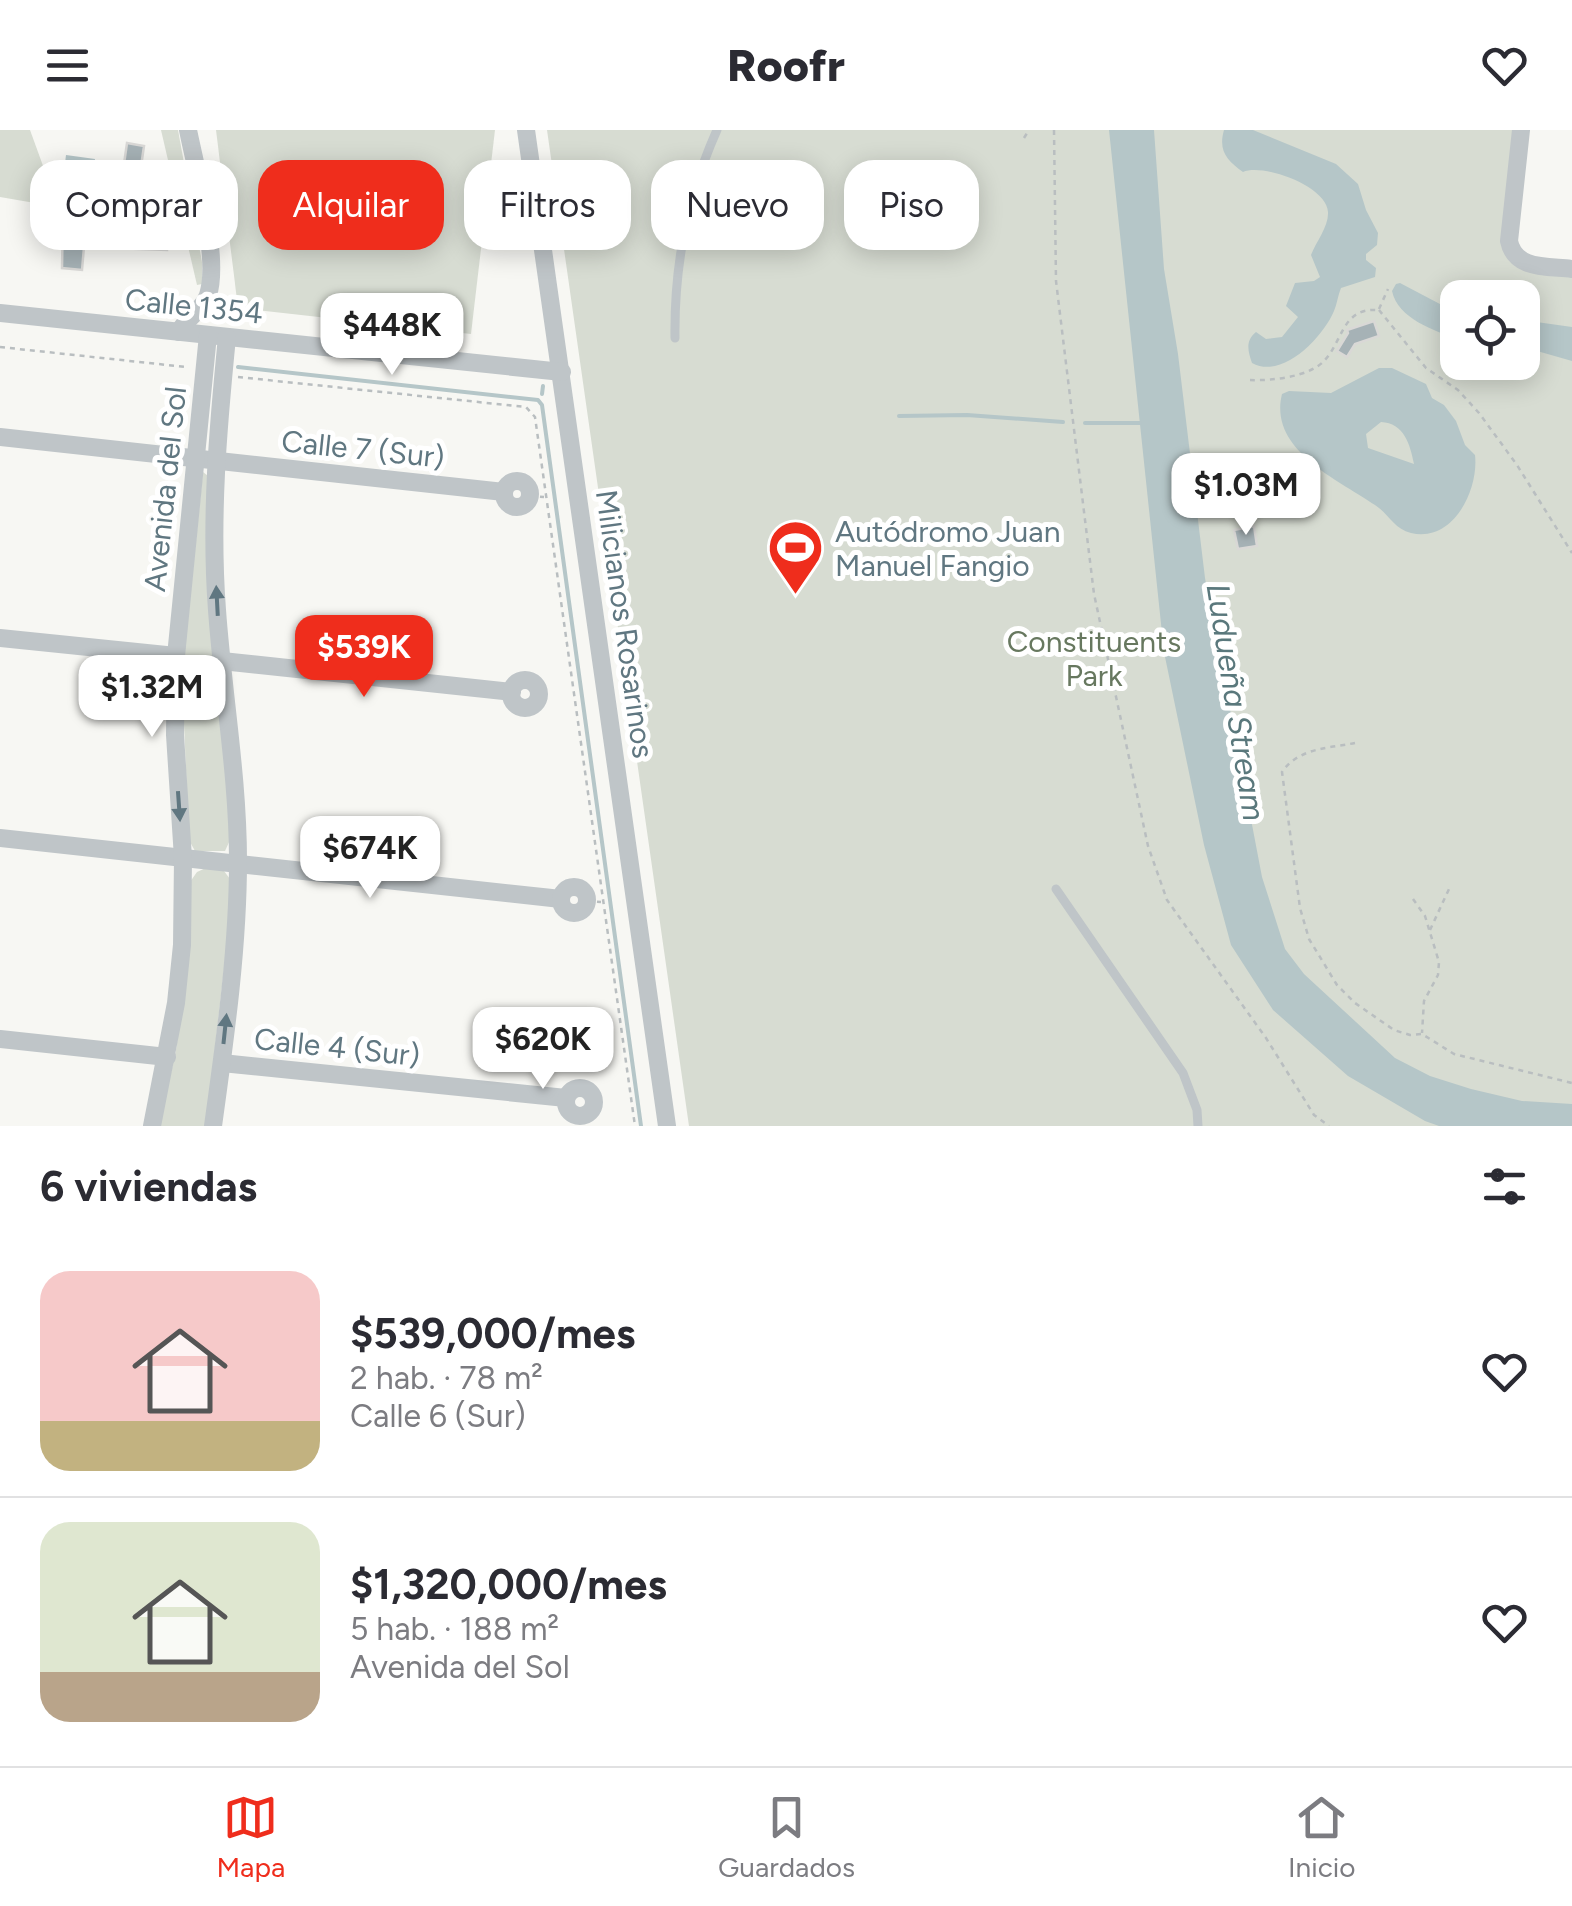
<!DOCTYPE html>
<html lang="es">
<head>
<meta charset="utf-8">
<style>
	:root { --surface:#fff; --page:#f7f7f7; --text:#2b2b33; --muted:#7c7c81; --line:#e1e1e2; --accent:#ef2d1c }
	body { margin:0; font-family:Figtree,sans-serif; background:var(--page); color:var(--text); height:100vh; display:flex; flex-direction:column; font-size:38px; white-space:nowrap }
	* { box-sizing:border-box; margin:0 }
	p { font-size:32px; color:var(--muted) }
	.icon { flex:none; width:55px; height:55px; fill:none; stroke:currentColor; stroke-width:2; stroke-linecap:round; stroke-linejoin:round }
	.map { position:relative; height:996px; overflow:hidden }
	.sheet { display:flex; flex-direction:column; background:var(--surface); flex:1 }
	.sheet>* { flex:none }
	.banner { position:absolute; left:30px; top:30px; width:1000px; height:90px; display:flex; gap:20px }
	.tools { position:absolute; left:1440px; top:150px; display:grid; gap:20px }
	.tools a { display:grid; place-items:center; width:100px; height:100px; border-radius:20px; background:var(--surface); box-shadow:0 5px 25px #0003; font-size:50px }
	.price { position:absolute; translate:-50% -85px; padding:0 22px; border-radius:20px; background:#fff; color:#222; font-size:32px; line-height:65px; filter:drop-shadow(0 2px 5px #0008) }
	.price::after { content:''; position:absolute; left:50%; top:60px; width:30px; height:22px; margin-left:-15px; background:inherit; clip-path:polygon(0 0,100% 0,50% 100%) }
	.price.selected { background:var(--accent); color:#fff }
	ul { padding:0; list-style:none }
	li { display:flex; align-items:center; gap:30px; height:250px; padding:0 40px }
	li+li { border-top:2px solid var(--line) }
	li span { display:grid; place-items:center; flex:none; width:280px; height:200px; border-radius:30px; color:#555 }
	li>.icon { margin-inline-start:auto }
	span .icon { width:120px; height:120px; fill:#fffc; stroke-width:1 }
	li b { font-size:42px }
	h2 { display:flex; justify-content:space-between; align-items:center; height:120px; padding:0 40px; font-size:42px }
	.tag { padding:0 35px; border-radius:30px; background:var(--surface); box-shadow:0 5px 25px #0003; font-size:35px; line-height:90px }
	.tag.selected { background:var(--accent); color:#fff }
	header { display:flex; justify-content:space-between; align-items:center; height:130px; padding:0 40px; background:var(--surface); font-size:45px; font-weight:800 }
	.tabs { display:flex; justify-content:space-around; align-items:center; height:140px; border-top:2px solid var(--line); background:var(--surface); font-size:28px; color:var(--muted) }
	.tabs a { display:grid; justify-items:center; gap:5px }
	.tabs .selected { color:var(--accent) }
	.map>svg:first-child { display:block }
	.green { fill:#d7dcd2; fill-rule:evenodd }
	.water { fill:#b5c6c8; fill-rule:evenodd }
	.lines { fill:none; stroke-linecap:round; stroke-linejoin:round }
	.stream { stroke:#b5c6c8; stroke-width:4 }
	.building { fill:#a6b2b6; stroke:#d9d8d6; stroke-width:2.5 }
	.path { stroke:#b9bec0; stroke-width:2.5; stroke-dasharray:5 5; stroke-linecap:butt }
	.service { stroke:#bfc5c8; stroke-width:9 }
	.minor { stroke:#bfc5c8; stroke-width:18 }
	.oneway { fill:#607781 }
	.labels { text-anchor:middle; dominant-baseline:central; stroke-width:10; stroke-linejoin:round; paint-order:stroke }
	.street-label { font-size:30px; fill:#607781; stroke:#fff }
	.poi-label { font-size:30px; fill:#607781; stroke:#fff; text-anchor:start }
	.park-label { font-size:30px; fill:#67785f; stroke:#fff }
	.water-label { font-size:32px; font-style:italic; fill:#5a787c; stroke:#fff }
</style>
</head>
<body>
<header><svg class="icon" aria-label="menu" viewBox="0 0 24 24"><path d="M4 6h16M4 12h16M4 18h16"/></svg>Roofr<svg class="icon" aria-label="heart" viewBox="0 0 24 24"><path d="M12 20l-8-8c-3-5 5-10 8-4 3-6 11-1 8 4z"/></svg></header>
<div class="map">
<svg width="1572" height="996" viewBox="0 0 1572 996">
	<rect width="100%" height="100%" fill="#f7f7f3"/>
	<g class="green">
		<path d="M 0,0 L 30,0 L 58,77 L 0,67 Z"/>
		<path d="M 161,0 L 178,0 L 202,132 L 202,154 L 197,155 Z"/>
		<path d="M 216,0 L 495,0 L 471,204 L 238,178 Z"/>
		<path d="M 547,0 L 1521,0 L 1511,122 L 1572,139 L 1572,996 L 689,996 ZM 1458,168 L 1522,168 L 1522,232 L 1458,232 Z"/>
		<path d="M 203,342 L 208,346 L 230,710 L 225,721 L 195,721 L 189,710 L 182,547 Z"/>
		<path d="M 208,737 L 224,741 L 230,749 L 231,778 L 206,996 L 159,996 L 176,920 L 187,838 L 190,752 L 197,742 Z"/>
	</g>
	<g class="water">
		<path d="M 1109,0 L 1154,0 L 1164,139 L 1178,224 L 1205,448 L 1262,747 L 1285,819 L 1304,844 L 1395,928 L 1430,946 L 1471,959 L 1522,971 L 1572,974 L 1572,996 L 1439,996 L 1425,991 L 1348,946 L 1273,880 L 1231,815 L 1204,715 L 1164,522 Z"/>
		<path d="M 1224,0 L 1253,0 L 1336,34 L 1358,54 L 1366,80 L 1378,103 L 1377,115 L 1366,124 L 1366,130 L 1376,138 L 1375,147 L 1341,158 C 1338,165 1337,174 1334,181 C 1323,207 1283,250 1252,233 C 1248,221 1245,211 1256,202 L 1266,209 L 1282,207 L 1298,187 L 1286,176 L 1295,153 L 1314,151 L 1320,147 L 1311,125 C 1316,112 1329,96 1328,82 C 1327,56 1263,33 1243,42 C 1227,30 1218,21 1224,0 Z"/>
		<path d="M 66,25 L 95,29 L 94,38 L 105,39 L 103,52 L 91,50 L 91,45 L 64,41 Z"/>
		<path d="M 1400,153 L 1457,183 L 1457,209 C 1434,200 1398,189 1392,161 L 1396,154 Z"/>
		<path d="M 1523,190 L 1572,197 L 1572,231 L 1523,217 Z"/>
		<path d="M 1379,238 L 1392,238 L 1426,254 L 1432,268 L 1444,275 L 1456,291 L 1465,315 L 1475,325 C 1479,360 1453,413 1411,403 C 1394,399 1389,384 1375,375 C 1339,350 1268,320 1282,264 L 1289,261 L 1331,263 ZM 1381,292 C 1404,293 1410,314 1414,334 L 1368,318 L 1366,304 Z"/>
	</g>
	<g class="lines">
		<g class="stream">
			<path d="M 238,237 L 538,270 L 542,275 L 641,996"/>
			<path d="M 542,264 L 543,256"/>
			<path d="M 899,286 L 967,285 L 1063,292"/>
			<path d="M 1085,293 L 1140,293"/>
		</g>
	</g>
	<g class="building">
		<path d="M 127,13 L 144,16 L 137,64 L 120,62 Z"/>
		<path d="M 63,85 L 83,86 L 83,93 L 146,95 L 146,88 L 168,88 L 167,120 L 84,117 L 82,140 L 62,138 Z"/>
		<path d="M 1374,191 L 1379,206 L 1355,214 L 1347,227 L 1337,221 L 1348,203 L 1347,200 Z"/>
		<path d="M 1264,345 L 1271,376 L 1254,379 L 1248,348 Z"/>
		<path d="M 1254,396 L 1257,416 L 1238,419 L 1234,400 Z"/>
	</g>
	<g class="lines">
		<g class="path">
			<path d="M 1054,0 L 1056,151 L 1094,464 L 1148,716 L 1167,770 L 1266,908 L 1314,985 L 1329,996"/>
			<path d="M 1024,8 L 1029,0"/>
			<path d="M 1379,179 L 1388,159"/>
			<path d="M 1379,180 L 1426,238 L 1458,260 L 1479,283 L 1517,335 L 1572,423"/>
			<path d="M 0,217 L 186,237"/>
			<path d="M 238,247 L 526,277 L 535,287 L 635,996"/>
			<path d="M 1250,250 C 1271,251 1309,247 1324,231 C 1343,211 1342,178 1377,180"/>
			<path d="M 530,366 L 544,367"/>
			<path d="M 1355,613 C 1329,618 1298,618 1282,642 L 1300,778 L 1309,809 L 1337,855 L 1355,873 L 1394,900 L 1410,905 L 1422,904 L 1454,924 L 1572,953"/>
			<path d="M 1413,769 L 1425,786 L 1439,832 L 1438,845 L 1424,871 L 1422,903"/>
			<path d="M 587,771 L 601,772"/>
			<path d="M 1430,800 L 1449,759"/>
		</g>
		<g class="service">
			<path d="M 675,208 C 674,135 687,67 717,0"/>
			<path d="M 1056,759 L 1183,943 L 1197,980 L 1198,996"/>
		</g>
		<g class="minor">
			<path d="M 526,0 L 667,996"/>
			<path d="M 1521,0 L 1509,111 C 1515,140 1547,136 1572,139"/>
			<path d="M 0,183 L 562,242"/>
			<path d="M 179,202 C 186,188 203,180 208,165 C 220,128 196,40 188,0"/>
			<path d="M 0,307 L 504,362"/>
			<circle cx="517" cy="364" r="13"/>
			<path d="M 0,508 L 176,526"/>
			<path d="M 222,531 L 512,562"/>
			<circle cx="525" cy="564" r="14"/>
			<path d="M 0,708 L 561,769"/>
			<circle cx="574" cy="770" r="13"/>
			<path d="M 0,909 L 167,927"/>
			<path d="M 222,933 L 566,968"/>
			<circle cx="580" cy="972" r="14"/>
			<path d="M 152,996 L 176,873 L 182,815 L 183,728 L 175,605 L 176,526 L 208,205"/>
			<path d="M 213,996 C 225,909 238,819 238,731 C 238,647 223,564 217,480 C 210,388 218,298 227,207"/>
		</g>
	</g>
	<defs><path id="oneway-solid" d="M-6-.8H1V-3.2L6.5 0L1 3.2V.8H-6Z" transform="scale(2.5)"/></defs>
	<g class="oneway">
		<use href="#oneway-solid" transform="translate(217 471) rotate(-93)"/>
		<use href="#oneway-solid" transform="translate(179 676) rotate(86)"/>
		<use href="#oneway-solid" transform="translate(225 899) rotate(-84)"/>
	</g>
	<defs>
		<symbol id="stadium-pin" viewBox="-11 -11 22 30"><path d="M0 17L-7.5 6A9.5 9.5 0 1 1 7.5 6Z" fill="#ef2d1c" stroke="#fff"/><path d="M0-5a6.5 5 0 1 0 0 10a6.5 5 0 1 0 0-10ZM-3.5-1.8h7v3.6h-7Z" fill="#fff"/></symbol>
	</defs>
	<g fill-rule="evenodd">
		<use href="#stadium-pin" x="764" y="386" width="63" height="86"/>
	</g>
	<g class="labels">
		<g class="street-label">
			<text transform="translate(194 176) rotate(6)">Calle 1354</text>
			<text transform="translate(363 319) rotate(6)">Calle 7 (Sur)</text>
			<text transform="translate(165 359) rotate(-84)">Avenida del Sol</text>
			<text transform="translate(625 494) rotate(82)">Milicianos Rosarinos</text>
			<text transform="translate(337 917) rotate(6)">Calle 4 (Sur)</text>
		</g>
		<g class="poi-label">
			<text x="835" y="401">Autódromo Juan<tspan x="835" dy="34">Manuel Fangio</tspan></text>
		</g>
		<g class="park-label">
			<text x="1094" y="511">Constituents<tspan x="1094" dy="34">Park</tspan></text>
		</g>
		<g class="water-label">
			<text transform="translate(1236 572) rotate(81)">Ludueña Stream</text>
		</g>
	</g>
</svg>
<div class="tools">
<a><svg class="icon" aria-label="locate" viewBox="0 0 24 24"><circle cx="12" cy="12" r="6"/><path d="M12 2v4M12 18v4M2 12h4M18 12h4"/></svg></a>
</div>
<b class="price" style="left:392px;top:248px">$448K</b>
<b class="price" style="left:1246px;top:408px">$1.03M</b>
<b class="price selected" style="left:364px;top:570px">$539K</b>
<b class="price" style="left:152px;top:610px">$1.32M</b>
<b class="price" style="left:370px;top:771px">$674K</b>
<b class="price" style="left:543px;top:962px">$620K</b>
<div class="banner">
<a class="tag">Comprar</a>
<a class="tag selected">Alquilar</a>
<a class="tag">Filtros</a>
<a class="tag">Nuevo</a>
<a class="tag">Piso</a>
</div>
</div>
<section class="sheet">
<h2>6 viviendas<svg class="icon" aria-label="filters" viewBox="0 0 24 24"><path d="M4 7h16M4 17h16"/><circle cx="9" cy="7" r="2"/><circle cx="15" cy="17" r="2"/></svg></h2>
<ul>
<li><span style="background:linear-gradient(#f6c9c9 75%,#c2b280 0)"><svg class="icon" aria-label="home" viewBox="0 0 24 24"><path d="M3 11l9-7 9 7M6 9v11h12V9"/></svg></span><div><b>$539,000/mes</b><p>2 hab. · 78 m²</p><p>Calle 6 (Sur)</p></div><svg class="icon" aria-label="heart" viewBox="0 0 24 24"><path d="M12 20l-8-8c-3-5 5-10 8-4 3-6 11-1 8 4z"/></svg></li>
<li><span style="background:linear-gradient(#dfe7d0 75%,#b9a48a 0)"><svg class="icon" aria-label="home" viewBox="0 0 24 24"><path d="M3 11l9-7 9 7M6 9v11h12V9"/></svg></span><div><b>$1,320,000/mes</b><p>5 hab. · 188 m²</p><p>Avenida del Sol</p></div><svg class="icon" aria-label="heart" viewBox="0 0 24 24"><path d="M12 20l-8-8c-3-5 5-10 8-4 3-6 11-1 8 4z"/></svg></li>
</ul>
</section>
<nav class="tabs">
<a class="selected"><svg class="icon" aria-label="map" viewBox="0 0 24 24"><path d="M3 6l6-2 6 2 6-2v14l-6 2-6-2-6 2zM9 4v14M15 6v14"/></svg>Mapa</a>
<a><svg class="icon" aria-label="saved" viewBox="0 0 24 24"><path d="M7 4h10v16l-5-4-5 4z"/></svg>Guardados</a>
<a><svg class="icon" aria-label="home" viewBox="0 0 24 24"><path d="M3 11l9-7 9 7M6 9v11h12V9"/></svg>Inicio</a>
</nav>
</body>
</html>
